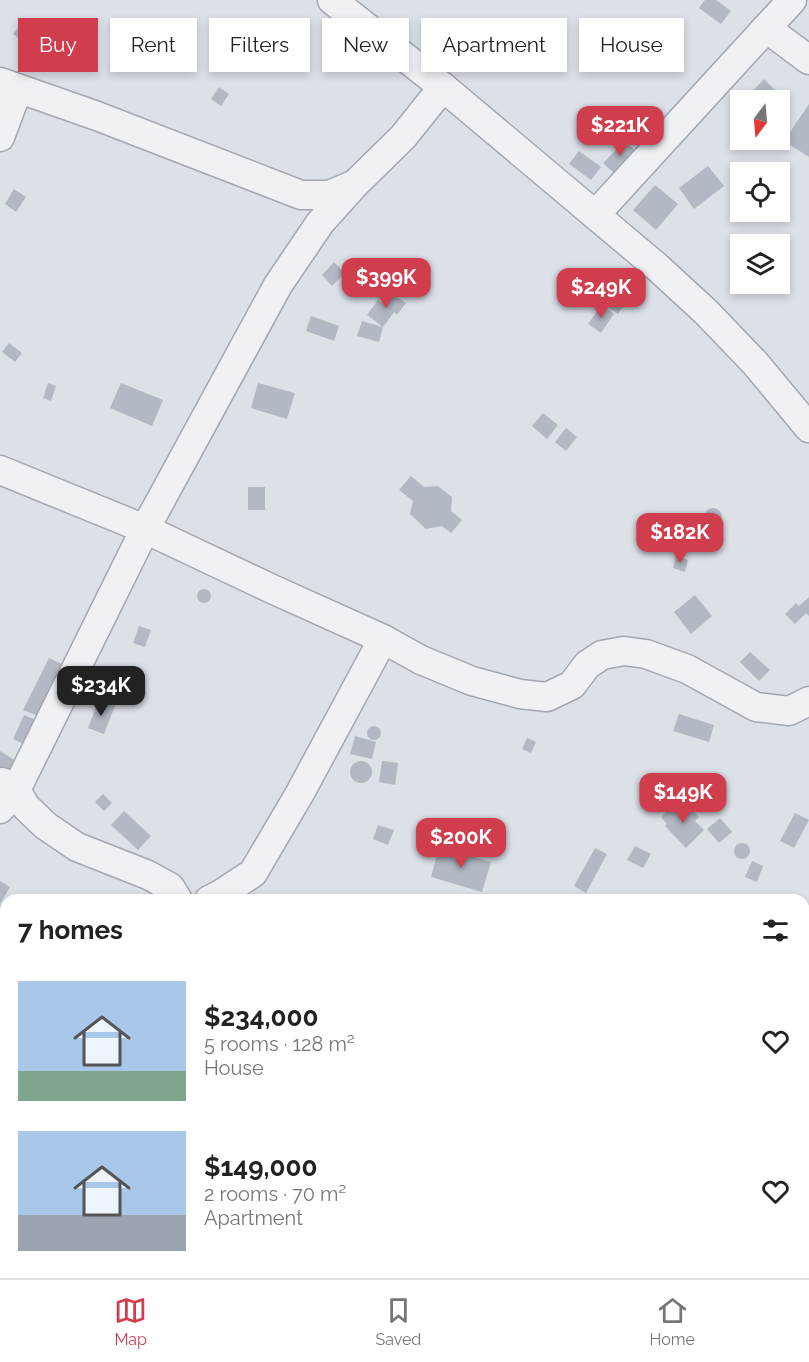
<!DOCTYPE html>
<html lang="en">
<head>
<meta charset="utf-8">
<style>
	:root { --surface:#fff; --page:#f2f2f2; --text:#222; --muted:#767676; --line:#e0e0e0; --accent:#d03d4c }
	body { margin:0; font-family:Raleway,sans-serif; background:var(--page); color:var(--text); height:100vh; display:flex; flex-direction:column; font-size:22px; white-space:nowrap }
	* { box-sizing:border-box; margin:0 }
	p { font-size:20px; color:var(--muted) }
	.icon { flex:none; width:33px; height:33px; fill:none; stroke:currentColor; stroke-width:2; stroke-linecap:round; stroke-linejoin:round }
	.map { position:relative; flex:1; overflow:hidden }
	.panel { position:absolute; left:0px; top:894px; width:810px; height:384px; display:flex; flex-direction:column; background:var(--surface); border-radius:18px 18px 0 0; box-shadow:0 3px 9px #0003 }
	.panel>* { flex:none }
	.top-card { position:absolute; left:18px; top:18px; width:774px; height:54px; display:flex; gap:12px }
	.needle { width:39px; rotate:196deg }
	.fabs { position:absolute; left:730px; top:90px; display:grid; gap:12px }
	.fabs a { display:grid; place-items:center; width:60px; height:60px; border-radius:0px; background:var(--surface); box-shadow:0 3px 9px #0003; font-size:30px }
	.price { position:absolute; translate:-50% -51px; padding:0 14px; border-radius:12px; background:var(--accent); color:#fff; font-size:20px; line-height:39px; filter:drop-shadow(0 2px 3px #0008) }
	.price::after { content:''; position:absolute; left:50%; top:36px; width:18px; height:14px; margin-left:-9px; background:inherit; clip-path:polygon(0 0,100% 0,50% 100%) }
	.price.selected { background:#222; color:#fff }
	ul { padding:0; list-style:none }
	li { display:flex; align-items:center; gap:18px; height:150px; padding:0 18px }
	li span { display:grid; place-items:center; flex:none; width:168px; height:120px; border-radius:0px; color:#555 }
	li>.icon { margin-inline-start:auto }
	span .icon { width:72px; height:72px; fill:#fffc; stroke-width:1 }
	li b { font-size:26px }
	h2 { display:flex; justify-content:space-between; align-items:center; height:72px; padding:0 18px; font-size:26px }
	.tag { padding:0 21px; border-radius:0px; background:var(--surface); box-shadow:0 3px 9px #0003; font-size:21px; line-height:54px }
	.tag.selected { background:var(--accent); color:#fff }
	.tab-bar { display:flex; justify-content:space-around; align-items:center; height:84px; border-top:2px solid var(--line); background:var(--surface); font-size:16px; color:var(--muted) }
	.tab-bar a { display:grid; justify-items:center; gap:3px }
	.tab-bar .selected { color:var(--accent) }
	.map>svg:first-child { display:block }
	.building { fill:#b3b9c4 }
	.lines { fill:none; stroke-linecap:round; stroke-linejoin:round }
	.minor-casing { stroke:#a2a7b1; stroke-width:31 }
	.minor { stroke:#eff1f5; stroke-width:28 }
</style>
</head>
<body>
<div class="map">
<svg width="809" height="1278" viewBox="0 0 809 1278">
	<rect width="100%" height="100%" fill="#dce0e7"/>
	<g class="building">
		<path d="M 705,0 L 716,0 L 731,11 L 721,24 L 699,8 Z"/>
		<path d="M 23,21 L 40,33 L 30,47 L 13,34 Z"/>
		<path d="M 532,23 L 544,30 L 517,72 L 506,64 Z"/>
		<path d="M 764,79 L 775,90 L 765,100 L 761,100 L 752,92 Z"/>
		<path d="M 219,87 L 229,94 L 221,106 L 211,99 Z"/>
		<path d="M 741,104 L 741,125 L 736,122 L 733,114 L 737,106 Z"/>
		<path d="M 809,104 L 809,157 L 784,141 Z"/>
		<path d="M 625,141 L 637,152 L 615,174 L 603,163 Z"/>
		<path d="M 579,151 L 601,167 L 591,180 L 569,164 Z"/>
		<path d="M 708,166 L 724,186 L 694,209 L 679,188 Z"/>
		<path d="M 655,185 L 678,204 L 656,230 L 633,210 Z"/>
		<path d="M 14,189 L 26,197 L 16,212 L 5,204 Z"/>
		<path d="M 334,262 L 345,273 L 332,286 L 322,275 Z"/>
		<path d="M 390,292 L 406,303 L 397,315 L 394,312 L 383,327 L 367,315 L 378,300 L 382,303 Z"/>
		<path d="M 614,297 L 624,305 L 618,314 L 607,306 Z"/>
		<path d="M 602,305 L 614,314 L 601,333 L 588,324 Z"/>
		<path d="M 311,316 L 339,326 L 334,341 L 306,331 Z"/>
		<path d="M 362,321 L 383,327 L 379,342 L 357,336 Z"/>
		<path d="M 9,343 L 22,353 L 15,362 L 2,352 Z"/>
		<path d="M 48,383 L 56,386 L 51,401 L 43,398 Z"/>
		<path d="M 121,383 L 163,400 L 152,426 L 110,408 Z"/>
		<path d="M 258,383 L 295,393 L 287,419 L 251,408 Z"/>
		<path d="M 543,413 L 558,425 L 547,439 L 532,426 Z"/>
		<path d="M 566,428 L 577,437 L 566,451 L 555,442 Z"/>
		<path d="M 411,476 L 424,487 L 438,486 L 452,497 L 451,511 L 462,520 L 451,533 L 442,526 L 426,529 L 410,514 L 413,501 L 399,490 Z"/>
		<rect x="248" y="487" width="17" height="23"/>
		<circle cx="713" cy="517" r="9"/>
		<path d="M 676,556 L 688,560 L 685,572 L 673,568 Z"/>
		<circle cx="204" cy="596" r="7"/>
		<path d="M 695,595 L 712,616 L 691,634 L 674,612 Z"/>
		<path d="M 809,597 L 809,616 L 806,613 L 795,624 L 785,614 L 796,603 L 799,606 Z"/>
		<path d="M 139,626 L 151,630 L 145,647 L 133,643 Z"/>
		<path d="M 750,652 L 770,670 L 759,681 L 740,662 Z"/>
		<path d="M 49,658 L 64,665 L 41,717 L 23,710 Z"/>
		<path d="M 99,699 L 115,706 L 104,734 L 88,728 Z"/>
		<path d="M 679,714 L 714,725 L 709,742 L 673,731 Z"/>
		<path d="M 24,715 L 39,721 L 28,746 L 13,739 Z"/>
		<circle cx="374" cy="733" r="7"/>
		<path d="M 355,736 L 376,742 L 372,759 L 350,754 Z"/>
		<path d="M 527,738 L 536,742 L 531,753 L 522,749 Z"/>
		<path d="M 0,751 L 21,764 L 12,778 L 0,771 Z"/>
		<circle cx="361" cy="772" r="11"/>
		<path d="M 382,761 L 398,763 L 395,785 L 379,782 Z"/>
		<path d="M 103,794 L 112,803 L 104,811 L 95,802 Z"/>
		<path d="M 675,803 L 682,810 L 687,805 L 699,817 L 695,821 L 704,830 L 686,848 L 665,826 L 667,824 L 661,817 Z"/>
		<path d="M 124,811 L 151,836 L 138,850 L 111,825 Z"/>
		<path d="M 795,813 L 809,820 L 794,848 L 780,841 Z"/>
		<path d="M 720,818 L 732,832 L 719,843 L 707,829 Z"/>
		<path d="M 378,825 L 394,830 L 388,845 L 373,839 Z"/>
		<circle cx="742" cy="851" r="8"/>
		<path d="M 635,846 L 651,854 L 643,868 L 627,860 Z"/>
		<path d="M 439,847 L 491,862 L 482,892 L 431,877 Z"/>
		<path d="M 595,848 L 607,854 L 586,893 L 574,886 Z"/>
		<path d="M 752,861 L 763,866 L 757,882 L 745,877 Z"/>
		<path d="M 0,881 L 10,887 L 0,904 Z"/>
		<path d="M 804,975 L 809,978 L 809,988 L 804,991 Z"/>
	</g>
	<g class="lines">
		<defs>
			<g id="minor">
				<path d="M 332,0 L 443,87 L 656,266 L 706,312 L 755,363 L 809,428"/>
				<path d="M 766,28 L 809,60"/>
				<path d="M 0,82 L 97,116 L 301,195 L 329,195 L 353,185"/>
				<path d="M 0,137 L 18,89"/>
				<path d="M 595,215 L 792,0"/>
				<path d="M 0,470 L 145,529 L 272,589 L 383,639 L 421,660 L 472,681 L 520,694 L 547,697 L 572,685 L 587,665 L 602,655 L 624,651 L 646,654 L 687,669 L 756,707 L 789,711 L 809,701"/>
				<path d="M 2,782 L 16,790 L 26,807 L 46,826 L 77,847 L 148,875 L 170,887 L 178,900"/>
				<path d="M 0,809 L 16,790 L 145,529 L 278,285 L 320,223 L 355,184 L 403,137 L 443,87"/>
				<path d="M 209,900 L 221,894 L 253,873 L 300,793 L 383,639"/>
				<path d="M 0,1094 L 6,1097"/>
				<path d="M 581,1272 L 595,1278"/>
				<path d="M 71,1278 L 74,1272"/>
				<path d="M 512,1278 L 516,1272"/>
			</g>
		</defs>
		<use href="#minor" class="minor-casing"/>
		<use href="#minor" class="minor"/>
	</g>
</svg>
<div class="fabs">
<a><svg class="needle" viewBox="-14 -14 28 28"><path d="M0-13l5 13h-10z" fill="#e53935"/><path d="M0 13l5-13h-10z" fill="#767676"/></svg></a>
<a><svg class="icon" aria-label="locate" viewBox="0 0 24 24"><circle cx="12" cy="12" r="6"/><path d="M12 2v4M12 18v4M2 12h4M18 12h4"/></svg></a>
<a><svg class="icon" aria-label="layers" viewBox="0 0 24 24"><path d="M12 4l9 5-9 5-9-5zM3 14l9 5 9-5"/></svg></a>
</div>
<b class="price" style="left:620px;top:157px">$221K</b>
<b class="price" style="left:386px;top:309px">$399K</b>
<b class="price" style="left:601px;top:319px">$249K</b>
<b class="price" style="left:680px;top:564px">$182K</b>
<b class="price selected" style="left:101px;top:717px">$234K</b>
<b class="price" style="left:683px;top:824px">$149K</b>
<b class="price" style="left:461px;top:869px">$200K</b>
<div class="top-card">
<a class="tag selected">Buy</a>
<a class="tag">Rent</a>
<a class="tag">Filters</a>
<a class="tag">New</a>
<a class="tag">Apartment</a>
<a class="tag">House</a>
</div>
<section class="panel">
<h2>7 homes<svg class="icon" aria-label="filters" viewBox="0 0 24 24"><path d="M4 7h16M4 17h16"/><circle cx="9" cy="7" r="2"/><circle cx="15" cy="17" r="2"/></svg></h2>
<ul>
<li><span style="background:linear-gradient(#a9c7e8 75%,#7fa58c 0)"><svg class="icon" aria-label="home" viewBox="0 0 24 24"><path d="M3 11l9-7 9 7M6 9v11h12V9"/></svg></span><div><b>$234,000</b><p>5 rooms · 128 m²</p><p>House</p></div><svg class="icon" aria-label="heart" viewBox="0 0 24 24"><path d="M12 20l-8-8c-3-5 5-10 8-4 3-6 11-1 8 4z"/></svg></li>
<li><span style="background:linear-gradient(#a9c7e8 70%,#9aa5b1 0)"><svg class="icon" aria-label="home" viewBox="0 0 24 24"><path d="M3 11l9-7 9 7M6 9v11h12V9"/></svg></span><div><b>$149,000</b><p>2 rooms · 70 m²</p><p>Apartment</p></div><svg class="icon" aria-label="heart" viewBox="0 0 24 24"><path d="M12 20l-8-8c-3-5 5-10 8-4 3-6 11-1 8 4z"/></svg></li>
</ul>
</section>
</div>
<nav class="tab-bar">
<a class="selected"><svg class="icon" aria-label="map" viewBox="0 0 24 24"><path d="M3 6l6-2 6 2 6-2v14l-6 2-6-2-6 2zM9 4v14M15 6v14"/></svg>Map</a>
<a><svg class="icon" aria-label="saved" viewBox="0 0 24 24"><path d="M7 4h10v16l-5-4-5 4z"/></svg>Saved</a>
<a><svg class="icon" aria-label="home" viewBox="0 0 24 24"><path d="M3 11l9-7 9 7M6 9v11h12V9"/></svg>Home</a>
</nav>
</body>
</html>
